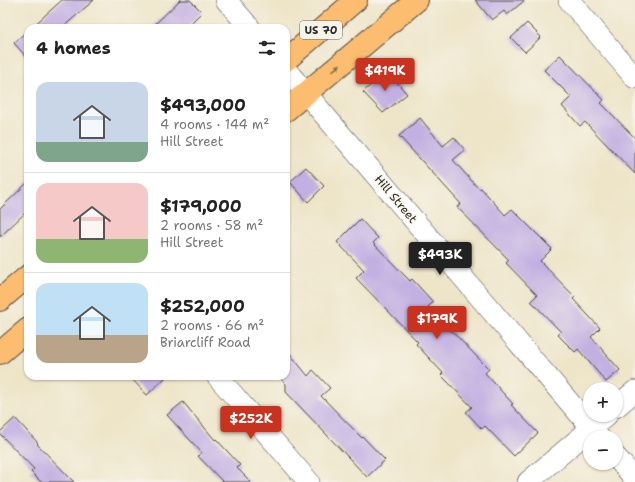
<!DOCTYPE html>
<html lang="en">
<head>
<meta charset="utf-8">
<style>
	:root { --surface:#fff; --page:#f6f6f6; --text:#222; --muted:#767676; --line:#e0e0e0; --accent:#c8321e }
	body { margin:0; font-family:"Shantell Sans",sans-serif; background:var(--page); color:var(--text); height:100vh; display:flex; flex-direction:column; font-size:15px; white-space:nowrap }
	* { box-sizing:border-box; margin:0 }
	p { font-size:13px; color:var(--muted) }
	.icon { flex:none; width:22px; height:22px; fill:none; stroke:currentColor; stroke-width:2; stroke-linecap:round; stroke-linejoin:round }
	.map { position:relative; flex:1; overflow:hidden }
	.side { position:absolute; left:24px; top:24px; width:266px; height:356px; display:flex; flex-direction:column; background:var(--surface); border-radius:12px; box-shadow:0 1px 3px #0004 }
	.side>* { flex:none }
	.fabs { position:absolute; left:583px; top:382px; display:grid; gap:8px }
	.fabs a { display:grid; place-items:center; width:40px; height:40px; border-radius:50%; background:var(--surface); box-shadow:0 1px 3px #0004; font-size:20px }
	.price { position:absolute; translate:-50% -34px; padding:0 9px; border-radius:4px; background:var(--accent); color:#fff; font-size:13px; line-height:26px; filter:drop-shadow(0 1px 2px #0008) }
	.price::after { content:''; position:absolute; left:50%; top:24px; width:12px; height:9px; margin-left:-6px; background:inherit; clip-path:polygon(0 0,100% 0,50% 100%) }
	.price.selected { background:#222; color:#fff }
	ul { padding:0; list-style:none }
	li { display:flex; align-items:center; gap:12px; height:100px; padding:0 12px }
	li+li { border-top:1px solid var(--line) }
	li span { display:grid; place-items:center; flex:none; width:112px; height:80px; border-radius:12px; color:#555 }
	li>.icon { margin-inline-start:auto }
	span .icon { width:48px; height:48px; fill:#fffc; stroke-width:1 }
	li b { font-size:17px }
	h2 { display:flex; justify-content:space-between; align-items:center; height:48px; padding:0 12px; font-size:17px }
	.map>svg:first-child { display:block }
	.building { fill:#c3b0e2 }
	.lines { fill:none; stroke-linecap:round; stroke-linejoin:round }
	.minor-casing { stroke:#484743; stroke-width:22 }
	.highway-casing { stroke:#484743; stroke-width:24 }
	.minor { stroke:#fff; stroke-width:21 }
	.highway { stroke:#fcbd6f; stroke-width:22 }
	.oneway { fill:#896d4a }
	.labels { text-anchor:middle; dominant-baseline:central; stroke-width:3; stroke-linejoin:round; paint-order:stroke }
	.shield { fill:#f7f3e8; stroke:#686764; stroke-width:1 }
	.shield-label { font-size:11px; font-weight:bold; fill:#2b2b2b }
	.street-label { font-size:12px; fill:#2b2b2b; stroke:#f7f3e8 }
</style>
</head>
<body>
<div class="map">
<svg width="635" height="482" viewBox="0 0 635 482">
	<rect width="100%" height="100%" fill="#f7f3e8"/>
	<filter id="ink" filterUnits="userSpaceOnUse"><feTurbulence type="fractalNoise" baseFrequency=".025" numOctaves="2"/><feDisplacementMap in="SourceGraphic" scale="8" xChannelSelector="R" yChannelSelector="G"/><feConvolveMatrix kernelMatrix="1 2 1 2 8 2 1 2 1" color-interpolation-filters="sRGB"/></filter>
	<filter id="wash" filterUnits="userSpaceOnUse"><feTurbulence type="fractalNoise" baseFrequency=".012" numOctaves="4" result="noise"/><feDisplacementMap in="SourceGraphic" scale="16" xChannelSelector="R" yChannelSelector="G"/><feGaussianBlur stdDeviation="0.9" result="paint"/><feColorMatrix in="noise" values="0 0 0 0 0 0 0 0 0 0 0 0 0 0 0 0 0 1.4 0 .05"/><feComposite in="paint" operator="in"/></filter>
	<g filter="url(#wash)">
		<rect width="100%" height="100%" fill="#eee5c9"/>
		<g id="blocks">
			<g class="building">
				<path d="M 62,0 L 94,0 L 62,28 L 31,28 Z"/>
				<path d="M 180,0 L 190,0 L 202,12 L 186,28 L 151,28 Z"/>
				<path d="M 475,0 L 525,0 L 507,15 L 504,11 L 492,20 Z"/>
				<path d="M 527,23 L 541,37 L 525,52 L 511,38 Z"/>
				<path d="M 28,30 L 28,59 L 14,43 Z"/>
				<path d="M 560,55 L 604,100 L 601,103 L 635,138 L 635,174 L 585,122 L 580,126 L 562,106 L 571,97 L 544,70 Z"/>
				<path d="M 387,71 L 407,94 L 383,113 L 363,92 Z"/>
				<path d="M 420,118 L 443,146 L 454,137 L 465,150 L 453,160 L 479,189 L 481,188 L 505,215 L 512,209 L 552,249 L 540,261 L 575,297 L 573,299 L 600,328 L 591,337 L 620,370 L 606,382 L 578,349 L 575,352 L 558,335 L 561,332 L 531,301 L 537,295 L 506,263 L 509,260 L 457,207 L 461,204 L 399,136 Z"/>
				<path d="M 306,167 L 324,186 L 308,202 L 290,182 Z"/>
				<path d="M 28,182 L 28,210 L 0,237 L 0,209 Z"/>
				<path d="M 360,219 L 378,238 L 373,243 L 410,281 L 412,279 L 433,302 L 428,307 L 489,369 L 485,373 L 513,404 L 511,405 L 538,433 L 514,456 L 485,426 L 482,429 L 466,412 L 472,407 L 441,375 L 443,373 L 416,344 L 418,342 L 356,278 L 364,270 L 337,242 Z"/>
				<path d="M 286,349 L 308,376 L 313,370 L 330,388 L 321,396 L 362,438 L 363,437 L 385,460 L 367,477 L 286,392 L 286,384 L 278,376 L 286,376 Z"/>
				<path d="M 129,376 L 167,376 L 147,395 Z"/>
				<path d="M 183,402 L 215,440 L 216,439 L 240,465 L 237,468 L 251,482 L 223,482 L 198,456 L 202,453 L 167,415 Z"/>
				<path d="M 15,418 L 38,443 L 37,444 L 74,482 L 41,482 L 31,472 L 34,469 L 0,434 L 0,432 Z"/>
			</g>
		</g>
	</g>
	<g filter="url(#ink)">
		<use href="#blocks" fill-opacity="0" stroke="#484743" stroke-width="1"/>
		<g class="lines">
			<defs>
				<g id="minor">
					<path d="M 226,0 L 250,28"/>
					<path d="M 569,0 L 635,78"/>
					<path d="M 286,70 L 599,437"/>
					<path d="M 217,376 L 309,482"/>
					<path d="M 616,407 L 635,391"/>
					<path d="M 616,457 L 635,479"/>
					<path d="M 528,482 L 607,415"/>
				</g>
				<g id="highway">
					<path d="M 286,60 L 356,0"/>
					<path d="M 286,110 L 417,0"/>
					<path d="M 0,300 L 28,276"/>
					<path d="M 0,353 L 28,329"/>
				</g>
			</defs>
			<use href="#minor" class="minor-casing"/>
			<use href="#highway" class="highway-casing"/>
			<use href="#minor" class="minor"/>
			<use href="#highway" class="highway"/>
		</g>
		<defs><path id="oneway-solid" d="M-6-.8H1V-3.2L6.5 0L1 3.2V.8H-6Z"/></defs>
		<use class="oneway" href="#oneway-solid" transform="translate(336 68) rotate(-40)"/>
	</g>
	<g class="labels">
		<rect class="shield" x="300" y="21" width="42" height="18" rx="3"/>
		<g class="shield-label">
			<text x="321" y="30">US 70</text>
		</g>
		<g class="street-label">
			<text transform="translate(396 199) rotate(50)">Hill Street</text>
		</g>
	</g>
</svg>
<div class="fabs">
<a>+</a>
<a>−</a>
</div>
<b class="price" style="left:385px;top:92px">$419K</b>
<b class="price selected" style="left:440px;top:276px">$493K</b>
<b class="price" style="left:437px;top:340px">$179K</b>
<b class="price" style="left:251px;top:440px">$252K</b>
<section class="side">
<h2>4 homes<svg class="icon" aria-label="filters" viewBox="0 0 24 24"><path d="M4 7h16M4 17h16"/><circle cx="9" cy="7" r="2"/><circle cx="15" cy="17" r="2"/></svg></h2>
<ul>
<li><span style="background:linear-gradient(#c9d6e8 75%,#7fa58c 0)"><svg class="icon" aria-label="home" viewBox="0 0 24 24"><path d="M3 11l9-7 9 7M6 9v11h12V9"/></svg></span><div><b>$493,000</b><p>4 rooms · 144 m²</p><p>Hill Street</p></div></li>
<li><span style="background:linear-gradient(#f6c9c9 70%,#8fb573 0)"><svg class="icon" aria-label="home" viewBox="0 0 24 24"><path d="M3 11l9-7 9 7M6 9v11h12V9"/></svg></span><div><b>$179,000</b><p>2 rooms · 58 m²</p><p>Hill Street</p></div></li>
<li><span style="background:linear-gradient(#bfe0f5 65%,#b9a48a 0)"><svg class="icon" aria-label="home" viewBox="0 0 24 24"><path d="M3 11l9-7 9 7M6 9v11h12V9"/></svg></span><div><b>$252,000</b><p>2 rooms · 66 m²</p><p>Briarcliff Road</p></div></li>
</ul>
</section>
</div>
</body>
</html>
